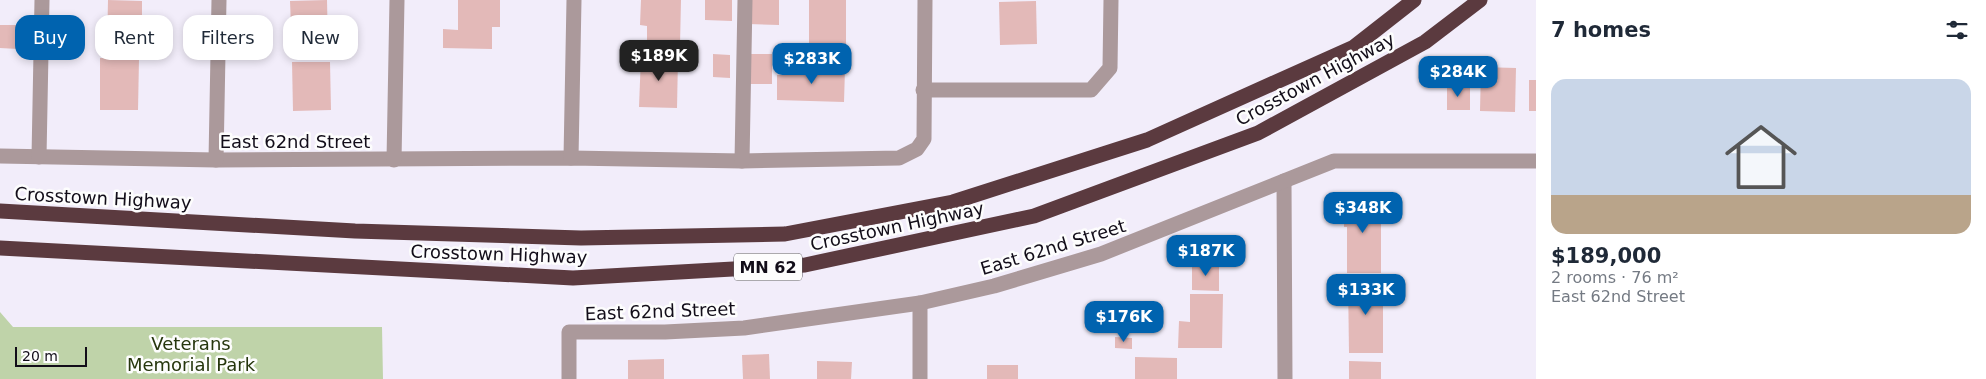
<!DOCTYPE html>
<html lang="en">
<head>
<meta charset="utf-8">
<style>
	:root { --surface:#fff; --page:#f6f6f7; --text:#1f2937; --muted:#747a83; --accent:#0063af }
	body { margin:0; font-family:"DejaVu Sans",sans-serif; background:var(--page); color:var(--text); height:100vh; display:flex; flex-direction:column; font-size:19px; white-space:nowrap }
	* { box-sizing:border-box; margin:0 }
	p { font-size:16px; color:var(--muted) }
	.icon { flex:none; width:28px; height:28px; fill:none; stroke:currentColor; stroke-width:2; stroke-linecap:round; stroke-linejoin:round }
	.map { position:relative; flex:1; overflow:hidden }
	.drawer { display:flex; flex-direction:column; background:var(--surface); width:450px }
	.drawer>* { flex:none }
	.top-card { position:absolute; left:15px; top:15px; width:475px; height:45px; display:flex; gap:10px }
	.scale { position:absolute; left:15px; bottom:12px; width:72px; box-sizing:border-box; padding-left:5px; border:2px solid #120d19; border-top:0; font-size:14px; line-height:18px; white-space:nowrap; color:#120d19; -webkit-text-stroke:4px #fdfdfd; paint-order:stroke }
	.price { position:absolute; translate:-50% -42px; padding:0 11px; border-radius:10px; background:var(--accent); color:#fff; font-size:16px; line-height:32px; filter:drop-shadow(0 1px 2px #0008) }
	.price::after { content:''; position:absolute; left:50%; top:30px; width:15px; height:11px; margin-left:-8px; background:inherit; clip-path:polygon(0 0,100% 0,50% 100%) }
	.price.active { background:#222; color:#fff }
	ul { padding:0; list-style:none }
	li { display:grid; align-content:center; gap:10px; height:265px; padding:0 15px }
	li span { display:grid; place-items:center; height:155px; border-radius:15px; color:#555 }
	li>.icon { margin-inline-start:auto }
	span .icon { width:90px; height:90px; fill:#fffc; stroke-width:1 }
	li b { font-size:21px }
	h2 { display:flex; justify-content:space-between; align-items:center; height:60px; padding:0 15px; font-size:21px }
	.chip { padding:0 18px; border-radius:15px; background:var(--surface); box-shadow:0 2px 8px #0003; font-size:18px; line-height:45px }
	.chip.active { background:var(--accent); color:#fff }
	main { display:flex; flex:1; min-height:0 }
	.map>svg:first-child { display:block }
	.green { fill:#bfd3a9 }
	.building { fill:#e3b9b8 }
	.lines { fill:none; stroke-linecap:round; stroke-linejoin:round }
	.minor { stroke:#ab999b; stroke-width:15 }
	.highway { stroke:#5b3a3f; stroke-width:15 }
	.labels { text-anchor:middle; dominant-baseline:central; stroke-width:5; stroke-linejoin:round; paint-order:stroke }
	.shield { fill:#fdfdfd; stroke:#58555d; stroke-width:1 }
	.shield-label { font-size:16px; font-weight:bold; fill:#120d19 }
	.street-label { font-size:18px; fill:#120d19; stroke:#fdfdfd }
	.park-label { font-size:18px; fill:#26360d; stroke:#fdfdfd }
</style>
</head>
<body>
<main>
<div class="map">
<svg width="1536" height="379" viewBox="0 0 1536 379">
	<rect width="100%" height="100%" fill="#f2edfa"/>
	<path class="green" d="M 0,312 L 13,327 L 382,327 L 383,379 L 0,379 Z"/>
	<g class="building">
		<path d="M 108,0 L 142,1 L 142,51 L 107,50 Z"/>
		<path d="M 327,0 L 328,49 L 292,50 L 290,1 Z"/>
		<path d="M 458,0 L 500,0 L 500,27 L 492,27 L 492,49 L 443,48 L 443,29 L 458,30 Z"/>
		<path d="M 641,0 L 681,0 L 680,45 L 647,44 L 647,26 L 640,25 Z"/>
		<path d="M 705,0 L 732,0 L 732,21 L 705,20 Z"/>
		<path d="M 748,0 L 779,0 L 779,25 L 748,24 Z"/>
		<rect x="809" y="0" width="37" height="50"/>
		<path d="M 1036,1 L 1037,44 L 1000,45 L 999,2 Z"/>
		<path d="M 0,25 L 18,25 L 18,49 L 0,48 Z"/>
		<path d="M 713,54 L 730,55 L 730,78 L 713,77 Z"/>
		<rect x="746" y="54" width="26" height="30"/>
		<path d="M 641,56 L 678,58 L 677,108 L 639,107 Z"/>
		<path d="M 100,58 L 139,59 L 138,110 L 100,110 Z"/>
		<path d="M 292,62 L 330,62 L 331,110 L 293,111 Z"/>
		<path d="M 1481,67 L 1516,68 L 1515,112 L 1480,111 Z"/>
		<path d="M 789,68 L 845,69 L 844,102 L 777,100 L 777,75 L 789,75 Z"/>
		<rect x="1529" y="80" width="7" height="31"/>
		<rect x="1447" y="85" width="23" height="25"/>
		<path d="M 1344,196 L 1381,196 L 1381,273 L 1347,273 L 1347,227 L 1344,227 Z"/>
		<path d="M 1192,264 L 1219,265 L 1219,291 L 1192,290 Z"/>
		<path d="M 1383,278 L 1383,353 L 1349,353 L 1348,279 Z"/>
		<path d="M 1190,294 L 1223,294 L 1222,348 L 1178,348 L 1179,321 L 1190,322 Z"/>
		<path d="M 1145,307 L 1162,307 L 1162,321 L 1144,321 Z"/>
		<path d="M 1115,337 L 1132,338 L 1132,349 L 1115,348 Z"/>
		<path d="M 769,354 L 770,379 L 743,379 L 742,355 Z"/>
		<path d="M 1135,357 L 1177,358 L 1177,379 L 1135,379 Z"/>
		<path d="M 664,359 L 664,379 L 628,379 L 628,360 Z"/>
		<path d="M 817,361 L 852,362 L 851,379 L 817,379 Z"/>
		<path d="M 1349,361 L 1381,362 L 1381,379 L 1349,379 Z"/>
		<rect x="987" y="365" width="31" height="14"/>
	</g>
	<g class="lines">
		<g class="minor">
			<path d="M 923,90 L 1091,90 L 1110,68 L 1111,0"/>
			<path d="M 0,156 L 216,160 L 571,158 L 742,161 L 899,158 L 917,149 L 924,139 L 925,0"/>
			<path d="M 39,157 L 42,0"/>
			<path d="M 571,158 L 574,0"/>
			<path d="M 216,160 L 219,0"/>
			<path d="M 394,160 L 397,0"/>
			<path d="M 742,161 L 745,0"/>
			<path d="M 1284,181 L 1285,379"/>
			<path d="M 920,303 L 920,379"/>
			<path d="M 569,379 L 569,332 L 665,332 L 744,328 L 920,303 L 994,286 L 1101,254 L 1334,161 L 1536,161"/>
		</g>
		<g class="highway">
			<path d="M 0,211 L 355,231 L 581,238 L 785,234 L 953,202 L 1147,140 L 1354,47 L 1414,0"/>
			<path d="M 0,248 L 573,278 L 805,265 L 1034,216 L 1258,133 L 1425,42 L 1480,0"/>
		</g>
	</g>
	<g class="labels">
		<rect class="shield" x="734" y="253.5" width="68" height="27" rx="4"/>
		<g class="shield-label">
			<text x="768" y="267">MN 62</text>
		</g>
		<g class="street-label">
			<text transform="translate(1315 79) rotate(-28)">Crosstown Highway</text>
			<text x="295" y="141">East 62nd Street</text>
			<text transform="translate(103 198) rotate(3)">Crosstown Highway</text>
			<text transform="translate(897 226) rotate(-12)">Crosstown Highway</text>
			<text transform="translate(1053 247) rotate(-17)">East 62nd Street</text>
			<text transform="translate(499 254) rotate(2)">Crosstown Highway</text>
			<text transform="translate(660 311) rotate(-2)">East 62nd Street</text>
		</g>
		<g class="park-label">
			<text x="191" y="343">Veterans<tspan x="191" dy="21">Memorial Park</tspan></text>
		</g>
	</g>
</svg>
<div class="scale">20 m</div>
<b class="price active" style="left:659px;top:82px">$189K</b>
<b class="price" style="left:812px;top:85px">$283K</b>
<b class="price" style="left:1458px;top:98px">$284K</b>
<b class="price" style="left:1363px;top:234px">$348K</b>
<b class="price" style="left:1206px;top:277px">$187K</b>
<b class="price" style="left:1366px;top:316px">$133K</b>
<b class="price" style="left:1124px;top:343px">$176K</b>
<div class="top-card">
<a class="chip active">Buy</a>
<a class="chip">Rent</a>
<a class="chip">Filters</a>
<a class="chip">New</a>
</div>
</div>
<section class="drawer">
<h2>7 homes<svg class="icon" aria-label="filters" viewBox="0 0 24 24"><path d="M4 7h16M4 17h16"/><circle cx="9" cy="7" r="2"/><circle cx="15" cy="17" r="2"/></svg></h2>
<ul>
<li><span style="background:linear-gradient(#c9d6e8 75%,#b9a48a 0)"><svg class="icon" aria-label="home" viewBox="0 0 24 24"><path d="M3 11l9-7 9 7M6 9v11h12V9"/></svg></span><div><b>$189,000</b><p>2 rooms · 76 m²</p><p>East 62nd Street</p></div></li>
</ul>
</section>
</main>
</body>
</html>
